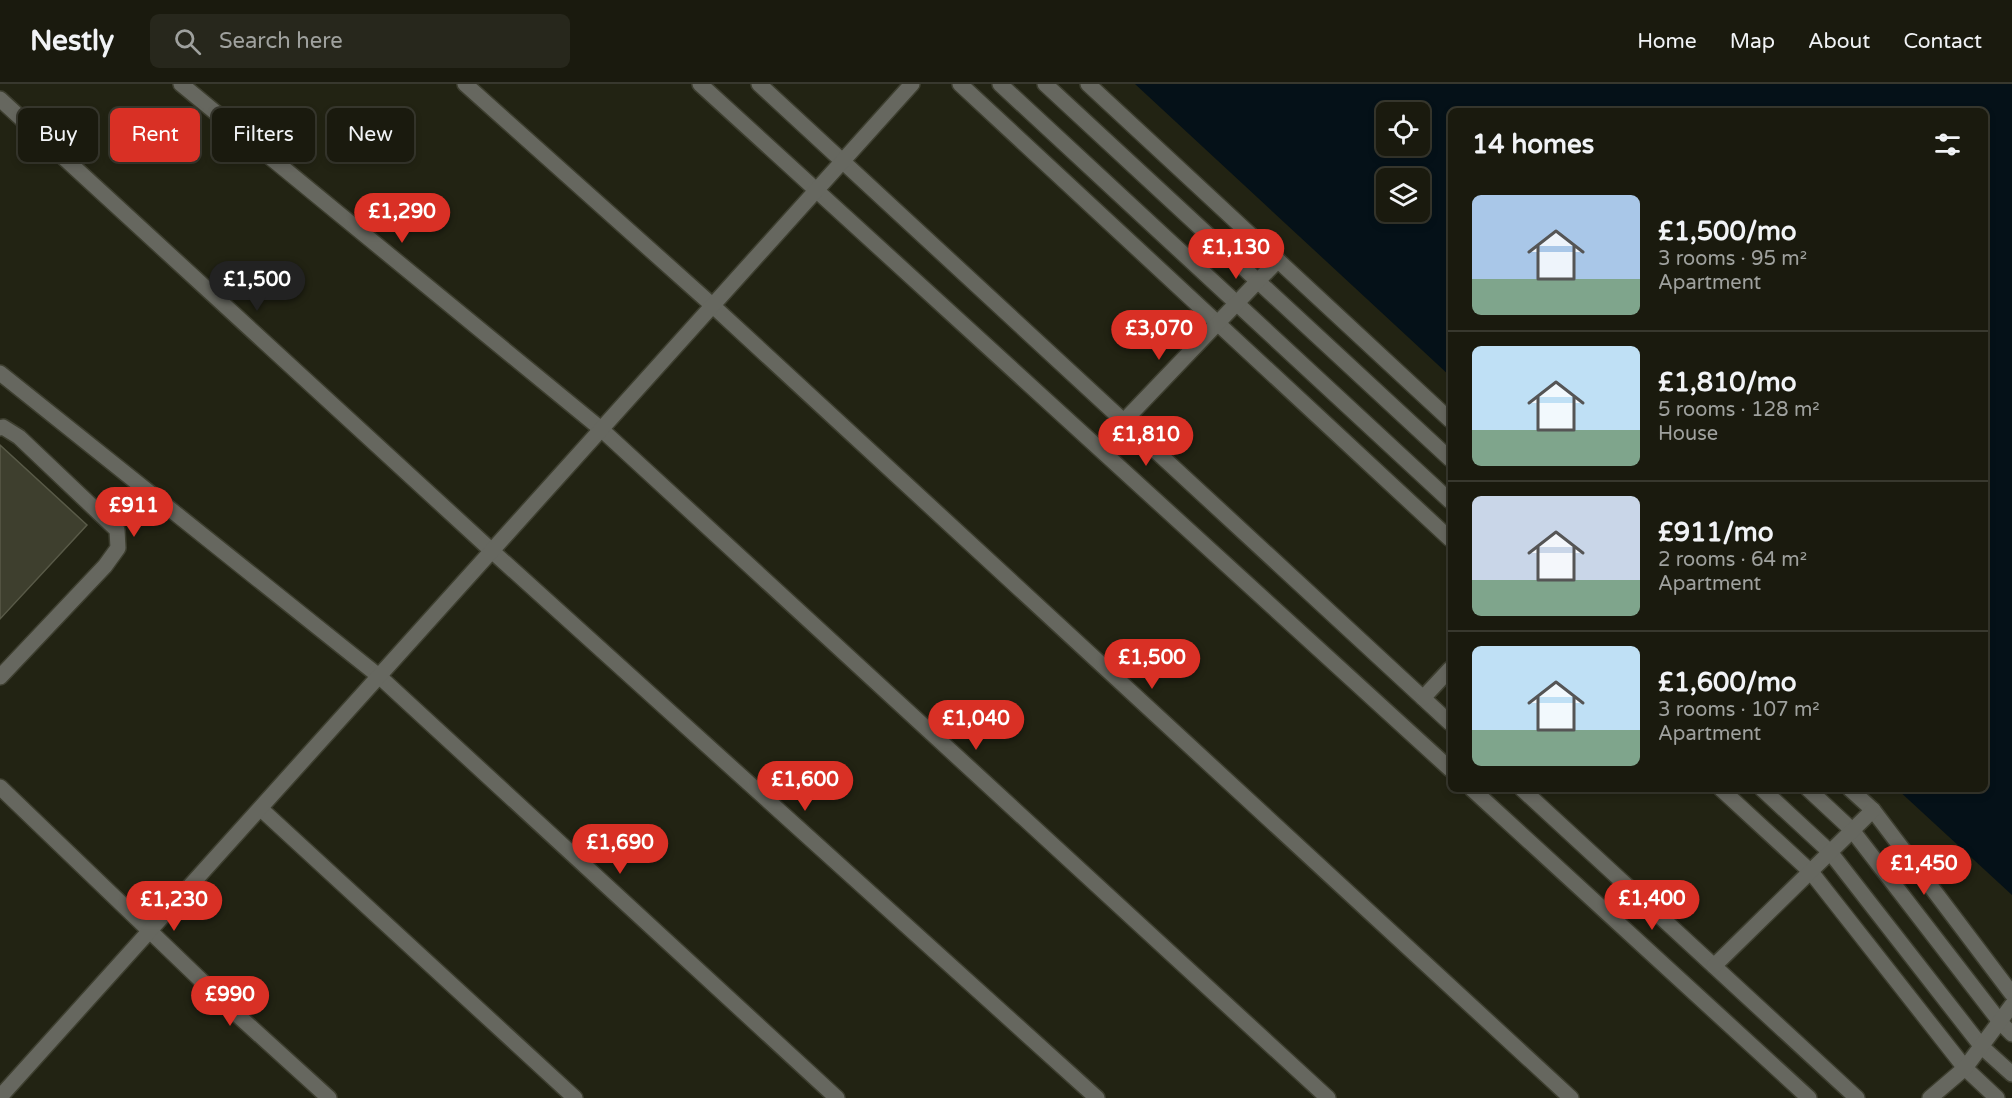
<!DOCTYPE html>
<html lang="en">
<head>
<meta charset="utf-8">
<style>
	:root { --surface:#1a1a0e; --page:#27271c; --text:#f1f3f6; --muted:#9fa19e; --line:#38382e; --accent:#d93025 }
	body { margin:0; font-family:"Varela Round",sans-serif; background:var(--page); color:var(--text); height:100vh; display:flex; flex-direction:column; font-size:22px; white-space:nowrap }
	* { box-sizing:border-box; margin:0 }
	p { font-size:20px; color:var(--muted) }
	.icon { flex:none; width:33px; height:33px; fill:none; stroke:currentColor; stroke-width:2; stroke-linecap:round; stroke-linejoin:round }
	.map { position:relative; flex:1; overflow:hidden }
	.sheet { position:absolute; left:1448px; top:24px; width:540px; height:684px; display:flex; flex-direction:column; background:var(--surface); border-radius:9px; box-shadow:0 3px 9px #0003,0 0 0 2px var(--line) }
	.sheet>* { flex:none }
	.hud { position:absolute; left:18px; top:24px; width:570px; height:54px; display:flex; gap:12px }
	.controls { position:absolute; left:1376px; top:18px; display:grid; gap:12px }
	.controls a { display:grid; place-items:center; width:54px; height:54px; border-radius:9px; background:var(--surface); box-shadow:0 3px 9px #0003,0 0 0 2px var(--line); font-size:30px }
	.price { position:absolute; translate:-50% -51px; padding:0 14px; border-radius:21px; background:var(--accent); color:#fff; font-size:20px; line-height:39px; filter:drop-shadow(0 2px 3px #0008) }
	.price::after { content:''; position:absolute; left:50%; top:36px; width:18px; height:14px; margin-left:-9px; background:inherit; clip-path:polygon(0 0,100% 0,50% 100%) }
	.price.on { background:#222; color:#fff }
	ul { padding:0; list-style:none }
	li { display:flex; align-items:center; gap:18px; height:150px; padding:0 24px }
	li+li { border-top:2px solid var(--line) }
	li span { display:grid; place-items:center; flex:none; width:168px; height:120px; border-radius:9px; color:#555 }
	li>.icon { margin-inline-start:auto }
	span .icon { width:72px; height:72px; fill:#fffc; stroke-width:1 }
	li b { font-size:26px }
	h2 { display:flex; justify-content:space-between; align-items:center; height:72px; padding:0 24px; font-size:26px }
	.tag { padding:0 21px; border-radius:9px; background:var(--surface); box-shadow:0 3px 9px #0003,0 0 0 2px var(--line); font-size:21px; line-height:54px }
	.tag.on { background:var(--accent); color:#fff }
	header { display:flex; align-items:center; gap:36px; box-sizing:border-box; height:84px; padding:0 30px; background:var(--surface); border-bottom:2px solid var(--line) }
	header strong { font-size:28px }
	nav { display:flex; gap:33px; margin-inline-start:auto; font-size:21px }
	.search { width:420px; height:54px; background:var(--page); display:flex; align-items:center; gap:15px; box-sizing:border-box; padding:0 21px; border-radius:9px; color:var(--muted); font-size:22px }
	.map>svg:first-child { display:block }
	.water { fill:#051118; fill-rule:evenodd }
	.building { fill:#3e3f2e; stroke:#595a48; stroke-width:1.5 }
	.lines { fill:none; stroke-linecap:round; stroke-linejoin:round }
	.street-casing { stroke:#3d3e2f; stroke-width:18 }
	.street { stroke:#66675f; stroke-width:15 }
</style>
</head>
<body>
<header>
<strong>Nestly</strong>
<div class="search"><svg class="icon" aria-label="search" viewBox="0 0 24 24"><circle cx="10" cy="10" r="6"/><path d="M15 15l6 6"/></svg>Search here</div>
<nav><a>Home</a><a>Map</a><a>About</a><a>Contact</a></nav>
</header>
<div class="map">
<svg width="2012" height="1014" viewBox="0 0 2012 1014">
	<rect width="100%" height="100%" fill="#222313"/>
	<path class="water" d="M 1135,0 L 2012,0 L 2012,811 L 1897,705 L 1984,705 L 1984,27 L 1450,27 L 1450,292 ZM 1386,28 L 1419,28 L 1419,62 L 1386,62 ZM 1386,94 L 1419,94 L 1419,128 L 1386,128 Z"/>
	<path class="building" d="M 0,361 L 87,441 L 0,535 Z"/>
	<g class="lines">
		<defs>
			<g id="street">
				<path d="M 181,0 L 601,345 L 1328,1014"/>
				<path d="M 465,0 L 712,221 L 1571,1014"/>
				<path d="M 700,0 L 1450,685"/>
				<path d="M 759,0 L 1450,639"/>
				<path d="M 960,0 L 1450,455"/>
				<path d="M 1000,0 L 1450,417"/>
				<path d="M 1045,0 L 1450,375"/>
				<path d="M 1088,0 L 1450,336"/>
				<path d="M 0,15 L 492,467 L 1097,1014"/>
				<path d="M 0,289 L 380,593 L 837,1014"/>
				<path d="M 1124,337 L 1278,176"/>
				<path d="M 0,344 L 3,343 L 19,353 L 117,446 L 118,464 L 105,482 L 0,593"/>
				<path d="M 1423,614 L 1450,585"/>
				<path d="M 0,703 L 232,926 L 329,1014"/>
				<path d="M 1472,705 L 1809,1014"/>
				<path d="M 1522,705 L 1857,1014"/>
				<path d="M 1721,705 L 1811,788 L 1965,984 L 1997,1014"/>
				<path d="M 1762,705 L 1830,768 L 1982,963 L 2012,990"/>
				<path d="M 1808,705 L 1852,746 L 2001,939 L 2012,950"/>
				<path d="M 1850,705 L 1873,726 L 2012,910"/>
				<path d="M 261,725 L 575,1014"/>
				<path d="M 1714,882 L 1873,726"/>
				<path d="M 0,1013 L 912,0"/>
				<path d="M 1930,1014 L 1965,984 L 2012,921"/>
			</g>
		</defs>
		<use href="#street" class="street-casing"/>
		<use href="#street" class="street"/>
	</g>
</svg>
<div class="controls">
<a><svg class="icon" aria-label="locate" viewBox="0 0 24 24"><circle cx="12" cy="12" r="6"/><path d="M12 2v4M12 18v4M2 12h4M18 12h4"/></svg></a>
<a><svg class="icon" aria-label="layers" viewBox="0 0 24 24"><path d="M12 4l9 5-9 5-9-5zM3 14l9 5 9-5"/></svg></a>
</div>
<b class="price" style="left:402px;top:160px">£1,290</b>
<b class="price" style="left:1236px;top:196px">£1,130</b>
<b class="price on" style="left:257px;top:228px">£1,500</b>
<b class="price" style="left:1159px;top:277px">£3,070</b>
<b class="price" style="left:1146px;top:383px">£1,810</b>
<b class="price" style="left:134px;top:454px">£911</b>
<b class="price" style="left:1152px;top:606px">£1,500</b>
<b class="price" style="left:976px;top:667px">£1,040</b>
<b class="price" style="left:805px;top:728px">£1,600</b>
<b class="price" style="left:620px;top:791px">£1,690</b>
<b class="price" style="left:1924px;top:812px">£1,450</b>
<b class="price" style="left:1652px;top:847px">£1,400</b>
<b class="price" style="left:174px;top:848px">£1,230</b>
<b class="price" style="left:230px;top:943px">£990</b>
<div class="hud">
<a class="tag">Buy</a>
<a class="tag on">Rent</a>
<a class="tag">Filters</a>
<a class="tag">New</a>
</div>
<section class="sheet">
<h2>14 homes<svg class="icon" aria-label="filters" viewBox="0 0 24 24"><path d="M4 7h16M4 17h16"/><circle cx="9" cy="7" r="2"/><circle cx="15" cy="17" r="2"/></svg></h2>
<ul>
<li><span style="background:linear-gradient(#a9c7e8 70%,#7fa58c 0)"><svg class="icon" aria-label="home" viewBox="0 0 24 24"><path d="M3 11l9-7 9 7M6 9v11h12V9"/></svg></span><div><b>£1,500/mo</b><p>3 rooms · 95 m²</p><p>Apartment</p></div></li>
<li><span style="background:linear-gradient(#bfe0f5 70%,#7fa58c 0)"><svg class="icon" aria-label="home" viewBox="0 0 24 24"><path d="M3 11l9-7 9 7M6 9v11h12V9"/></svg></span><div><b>£1,810/mo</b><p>5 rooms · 128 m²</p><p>House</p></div></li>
<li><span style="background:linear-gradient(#c9d6e8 70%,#7fa58c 0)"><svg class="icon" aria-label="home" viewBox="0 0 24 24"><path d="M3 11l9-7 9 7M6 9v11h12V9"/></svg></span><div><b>£911/mo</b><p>2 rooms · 64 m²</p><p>Apartment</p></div></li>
<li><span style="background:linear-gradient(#bfe0f5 70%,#7fa58c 0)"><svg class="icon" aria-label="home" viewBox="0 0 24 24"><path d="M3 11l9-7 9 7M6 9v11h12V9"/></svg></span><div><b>£1,600/mo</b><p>3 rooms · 107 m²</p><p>Apartment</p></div></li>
</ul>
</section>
</div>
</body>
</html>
